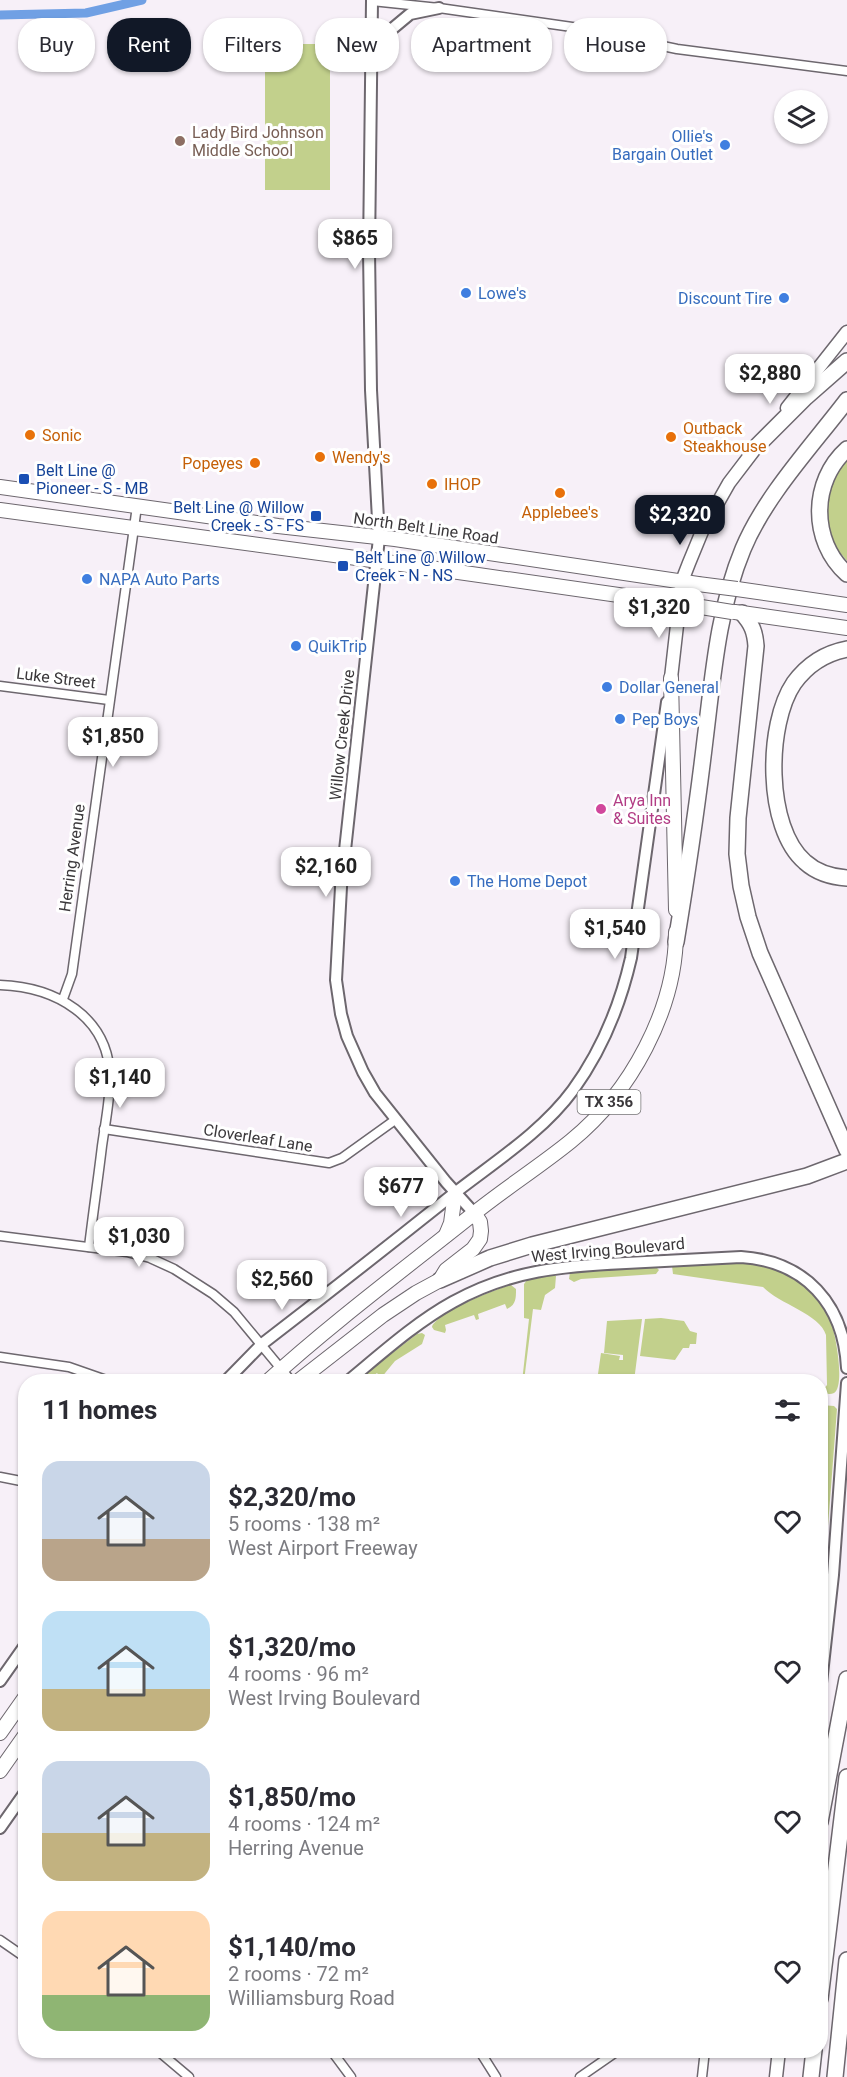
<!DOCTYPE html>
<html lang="en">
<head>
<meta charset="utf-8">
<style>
	:root { --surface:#fff; --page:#f2f2f3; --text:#2b2b33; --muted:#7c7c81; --accent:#111827 }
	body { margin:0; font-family:Roboto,sans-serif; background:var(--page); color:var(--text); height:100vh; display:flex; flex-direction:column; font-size:22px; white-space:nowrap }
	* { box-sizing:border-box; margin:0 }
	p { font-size:20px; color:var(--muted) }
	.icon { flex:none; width:33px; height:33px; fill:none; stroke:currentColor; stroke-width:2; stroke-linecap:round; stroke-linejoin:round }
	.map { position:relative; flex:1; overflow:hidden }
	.details { position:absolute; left:18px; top:1374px; width:810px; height:684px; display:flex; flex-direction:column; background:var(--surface); border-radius:24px; box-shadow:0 2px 4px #0004 }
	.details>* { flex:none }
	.banner { position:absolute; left:18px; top:18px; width:812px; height:54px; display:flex; gap:12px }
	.buttons { position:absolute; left:774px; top:90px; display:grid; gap:12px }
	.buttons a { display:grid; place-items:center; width:54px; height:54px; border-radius:50%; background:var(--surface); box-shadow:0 2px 4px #0004; font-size:30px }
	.price { position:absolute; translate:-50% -51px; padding:0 14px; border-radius:12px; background:#fff; color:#222; font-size:20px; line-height:39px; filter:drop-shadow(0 2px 3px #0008) }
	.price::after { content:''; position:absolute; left:50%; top:36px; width:18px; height:14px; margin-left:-9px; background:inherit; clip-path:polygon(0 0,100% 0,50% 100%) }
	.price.current { background:var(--accent); color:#fff }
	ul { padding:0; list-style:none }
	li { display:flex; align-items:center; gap:18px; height:150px; padding:0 24px }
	li span { display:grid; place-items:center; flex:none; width:168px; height:120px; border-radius:18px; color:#555 }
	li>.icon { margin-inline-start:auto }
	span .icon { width:72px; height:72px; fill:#fffc; stroke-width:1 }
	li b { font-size:26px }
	h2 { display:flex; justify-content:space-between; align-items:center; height:72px; padding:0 24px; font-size:26px }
	.tag { padding:0 21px; border-radius:24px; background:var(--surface); box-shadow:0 2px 4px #0004; font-size:21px; line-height:54px }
	.tag.current { background:var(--accent); color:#fff }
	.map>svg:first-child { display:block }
	.green { fill:#c2d08c }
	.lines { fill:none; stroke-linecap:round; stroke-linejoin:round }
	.canal { stroke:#70a0e4; stroke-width:9 }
	.minor-casing { stroke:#6d676e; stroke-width:11 }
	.tertiary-casing { stroke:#6d676e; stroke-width:14 }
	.secondary-casing { stroke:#6d676e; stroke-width:15 }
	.primary-casing { stroke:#6d676e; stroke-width:16 }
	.motorway-casing { stroke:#6d676e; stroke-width:18 }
	.minor { stroke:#fff; stroke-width:8 }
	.tertiary { stroke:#fff; stroke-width:10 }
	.secondary { stroke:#fff; stroke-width:12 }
	.primary { stroke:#fff; stroke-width:14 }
	.motorway { stroke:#fff; stroke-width:15 }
	.primary-bridge-casing { stroke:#6d676e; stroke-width:16; stroke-linecap:butt }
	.primary-bridge { stroke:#fff; stroke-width:14 }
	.education-dot { fill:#8d6e63; stroke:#fff; stroke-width:2 }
	.shop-dot { fill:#3f7fe0; stroke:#fff; stroke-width:2 }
	.food-dot { fill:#e8710a; stroke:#fff; stroke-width:2 }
	.transit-dot { fill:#1a4fb4; stroke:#fff; stroke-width:2 }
	.hotel-dot { fill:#d1479c; stroke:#fff; stroke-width:2 }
	.labels { text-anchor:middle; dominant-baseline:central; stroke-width:6; stroke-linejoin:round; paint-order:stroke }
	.shield { fill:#fff; stroke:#767476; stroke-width:1.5 }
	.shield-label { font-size:15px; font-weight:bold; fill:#3b383b }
	.education-label { font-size:16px; fill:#785e54; stroke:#fff; text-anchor:start }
	.shop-label { font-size:16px; fill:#366cbe; stroke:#fff; text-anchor:start }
	.food-label { font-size:16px; fill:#c56008; stroke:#fff; text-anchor:start }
	.transit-label { font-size:16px; fill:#164399; stroke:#fff; text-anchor:start }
	.street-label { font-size:16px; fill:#3b383b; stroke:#fff }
	.hotel-label { font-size:16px; fill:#b23c85; stroke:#fff; text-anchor:start }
</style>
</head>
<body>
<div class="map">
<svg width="847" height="2077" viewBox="0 0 847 2077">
	<rect width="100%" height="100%" fill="#f7f0f8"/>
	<g class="green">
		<rect x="265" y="44" width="65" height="146"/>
		<path d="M 847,456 L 847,561 L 833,544 L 825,522 L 828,490 Z"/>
		<path d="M 740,1259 C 758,1262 787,1268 801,1280 C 809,1285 818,1295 824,1303 C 833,1316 847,1385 834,1393 C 830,1395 824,1393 821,1393 L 827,1385 L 826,1335 C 820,1314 779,1304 763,1287 L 673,1274 L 672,1266 Z"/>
		<path d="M 655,1266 L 659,1270 L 656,1274 L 581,1279 L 574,1282 L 569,1279 L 570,1272 Z"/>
		<path d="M 553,1275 L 556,1276 L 555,1288 L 545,1295 L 541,1310 L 533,1309 L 524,1381 L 522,1382 L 529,1319 L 524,1318 L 524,1284 L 527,1280 Z"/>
		<path d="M 511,1285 L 516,1289 C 516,1298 516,1305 507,1309 L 505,1304 L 478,1314 L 479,1319 L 476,1320 L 474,1315 L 445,1325 L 446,1330 L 445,1333 L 434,1330 L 432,1327 C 436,1313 495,1289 511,1285 Z"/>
		<path d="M 661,1318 L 684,1321 L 690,1331 L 697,1333 L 696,1344 L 690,1344 L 689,1348 L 683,1348 L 675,1360 L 640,1356 L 645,1319 Z"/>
		<path d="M 642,1319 L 634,1381 L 597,1381 L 601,1353 L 620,1356 L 619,1360 L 623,1360 L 623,1355 L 604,1353 L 607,1321 Z"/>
		<path d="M 422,1333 L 425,1335 L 422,1344 L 395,1361 L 381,1378 L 377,1373 L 366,1381 L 356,1381 L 417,1334 Z"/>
		<path d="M 821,1405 L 834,1406 L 837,1409 L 828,1526 L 826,1532 L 828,1537 L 826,1564 L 820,1566 L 820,1467 L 823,1448 L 821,1447 L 820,1440 L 824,1438 L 821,1431 Z"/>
	</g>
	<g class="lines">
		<path class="canal" d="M 0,15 L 86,13 L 142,0"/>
		<defs>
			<g id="minor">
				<path d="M 372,1 L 439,8 L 572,27 L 677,49 L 847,71"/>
				<path d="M 0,686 L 109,700"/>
				<path d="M 0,985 C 55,987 109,1016 110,1078 C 110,1101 105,1124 102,1146 C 98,1180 93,1213 89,1247"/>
				<path d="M 63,999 L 72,974 L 137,506"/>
				<path d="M 104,1129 L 329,1163 L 342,1158 L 395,1120"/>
				<path d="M 0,1236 L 127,1252 L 150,1258 L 174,1269 L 213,1294 L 234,1312 L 292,1382"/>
				<path d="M 0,1357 L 69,1367 L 112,1382"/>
				<path d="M 0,1477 L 26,1482"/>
				<path d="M 17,1803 L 26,1808"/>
				<path d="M 0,1940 L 26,1958"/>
				<path d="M 157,2050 L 189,2077"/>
				<path d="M 331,2050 L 351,2077"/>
				<path d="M 479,2050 L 496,2077"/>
				<path d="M 580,2077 L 619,2050"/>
				<path d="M 702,2077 L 705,2050"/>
			</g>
			<g id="tertiary">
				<path d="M 372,1 L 369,251 L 371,390 L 379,538 L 341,887 L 336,980 L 341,1014 L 347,1036 L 363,1072 L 375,1093 L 446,1182 L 474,1213"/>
				<path d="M 373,62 L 386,34 L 410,14 L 439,8"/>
				<path d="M 225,1382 L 262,1344 C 327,1294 392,1243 456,1192 C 496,1161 543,1131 573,1090 C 602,1050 620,1006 631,958 L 667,702"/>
				<path d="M 347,1382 C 381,1354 415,1323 453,1302 C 511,1270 563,1266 626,1263 C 664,1261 702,1259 741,1257 C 805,1261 844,1304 847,1368"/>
				<path d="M 0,1681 L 26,1644"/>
				<path d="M 820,1692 L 833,1575 L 847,1383"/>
				<path d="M 0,1828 L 26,1791"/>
			</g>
			<g id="secondary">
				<path d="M 787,408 L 847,332"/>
				<path d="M 671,678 L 682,581 L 689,563 L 703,529 L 729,483 L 761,441"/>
				<path d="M 776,2077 L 779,2050"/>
			</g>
			<g id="primary">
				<path d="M 0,487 L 278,526 L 395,539 L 698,584"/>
				<path d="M 0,510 L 423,567 L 695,606"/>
				<path d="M 737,589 L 847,605"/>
				<path d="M 735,612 L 847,628"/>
				<path d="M 671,678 L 676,910"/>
				<path d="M 446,1235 L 451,1223 L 455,1193"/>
				<path d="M 267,1382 C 332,1323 403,1270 472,1215 C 504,1189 539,1167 571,1141 C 630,1093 676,1010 676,932"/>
				<path d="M 297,1382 L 383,1315 L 416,1293 L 440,1280 L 446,1270 L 473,1249 L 480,1239 L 481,1231 L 480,1222 L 474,1213"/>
				<path d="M 0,1733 L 26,1696"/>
				<path d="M 0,1771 L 26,1734"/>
			</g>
			<g id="motorway">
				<path d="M 757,446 L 806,397 L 847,361"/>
				<path d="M 847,449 C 811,481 810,541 847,574"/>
				<path d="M 742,613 C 752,624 755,632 756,646 L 738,818 L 737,854 L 741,886 L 748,917 L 760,953 L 847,1150"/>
				<path d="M 847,649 C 826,653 807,665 794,683 C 766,724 765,828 805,862 C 816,872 832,877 847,878"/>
				<path d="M 676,942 C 687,875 697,808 705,740 C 713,676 718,609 743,549 C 765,496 812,446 847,400"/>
				<path d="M 440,1280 L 490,1258 L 532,1245 L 807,1176 L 847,1161"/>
				<path d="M 820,1822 L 847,1679"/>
				<path d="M 820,1999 L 847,1777"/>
				<path d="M 811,2077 L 814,2050"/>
				<path d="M 835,2077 L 847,1960"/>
			</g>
		</defs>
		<use href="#minor" class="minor-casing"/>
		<use href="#tertiary" class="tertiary-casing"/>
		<use href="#secondary" class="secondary-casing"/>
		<use href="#primary" class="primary-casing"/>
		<use href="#motorway" class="motorway-casing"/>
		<use href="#minor" class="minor"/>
		<use href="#tertiary" class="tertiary"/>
		<use href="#secondary" class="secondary"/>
		<use href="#primary" class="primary"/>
		<use href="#motorway" class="motorway"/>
		<defs>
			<g id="primary-bridge">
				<path d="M 698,584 L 737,589"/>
				<path d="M 695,606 L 732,612"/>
			</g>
		</defs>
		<use href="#primary-bridge" class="primary-bridge-casing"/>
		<use href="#primary-bridge" class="primary-bridge"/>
	</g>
	<circle class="education-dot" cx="180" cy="141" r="6"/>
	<g class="shop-dot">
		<circle cx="725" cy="145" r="6"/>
		<circle cx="466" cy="293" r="6"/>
		<circle cx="784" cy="298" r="6"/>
		<circle cx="87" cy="579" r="6"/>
		<circle cx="296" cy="646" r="6"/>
		<circle cx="607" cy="687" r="6"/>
		<circle cx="620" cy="719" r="6"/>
		<circle cx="455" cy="881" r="6"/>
	</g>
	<g class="food-dot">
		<circle cx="30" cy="435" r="6"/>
		<circle cx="671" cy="437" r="6"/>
		<circle cx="320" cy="457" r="6"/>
		<circle cx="255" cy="463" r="6"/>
		<circle cx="432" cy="484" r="6"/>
		<circle cx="560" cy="493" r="6"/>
	</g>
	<g class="transit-dot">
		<rect x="18" y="473" width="12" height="12" rx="3"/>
		<rect x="310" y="510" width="12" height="12" rx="3"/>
		<rect x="337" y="560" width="12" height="12" rx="3"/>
	</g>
	<circle class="hotel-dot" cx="601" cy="809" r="6"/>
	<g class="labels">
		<rect class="shield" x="577.5" y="1090" width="63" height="24" rx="4.5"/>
		<g class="shield-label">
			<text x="609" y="1102">TX 356</text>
		</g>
		<g class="education-label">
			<text x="192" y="132">Lady Bird Johnson<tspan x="192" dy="18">Middle School</tspan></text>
		</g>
		<g class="shop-label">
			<text x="713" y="136" text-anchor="end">Ollie's<tspan x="713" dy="18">Bargain Outlet</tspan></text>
			<text x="478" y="293">Lowe's</text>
			<text x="772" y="298" text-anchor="end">Discount Tire</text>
			<text x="99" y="579">NAPA Auto Parts</text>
			<text x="308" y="646">QuikTrip</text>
			<text x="619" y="687">Dollar General</text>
			<text x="632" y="719">Pep Boys</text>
			<text x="467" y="881">The Home Depot</text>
		</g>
		<g class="food-label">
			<text x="683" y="428">Outback<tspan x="683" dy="18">Steakhouse</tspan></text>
			<text x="42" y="435">Sonic</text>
			<text x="332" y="457">Wendy's</text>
			<text x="243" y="463" text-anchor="end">Popeyes</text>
			<text x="444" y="484">IHOP</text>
			<text x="560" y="512" text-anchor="middle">Applebee's</text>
		</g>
		<g class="transit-label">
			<text x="36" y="470">Belt Line @<tspan x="36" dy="18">Pioneer - S - MB</tspan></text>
			<text x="304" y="507" text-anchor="end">Belt Line @ Willow<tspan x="304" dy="18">Creek - S - FS</tspan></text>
			<text x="355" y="557">Belt Line @ Willow<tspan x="355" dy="18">Creek - N - NS</tspan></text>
		</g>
		<g class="street-label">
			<text transform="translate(426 528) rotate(8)">North Belt Line Road</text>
			<text transform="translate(56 678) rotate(7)">Luke Street</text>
			<text transform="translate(342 735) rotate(-84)">Willow Creek Drive</text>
			<text transform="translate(72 858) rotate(-82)">Herring Avenue</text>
			<text transform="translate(258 1138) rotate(9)">Cloverleaf Lane</text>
			<text transform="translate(608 1250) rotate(-5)">West Irving Boulevard</text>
		</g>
		<g class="hotel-label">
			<text x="613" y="800">Arya Inn<tspan x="613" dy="18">&amp; Suites</tspan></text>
		</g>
	</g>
</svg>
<div class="buttons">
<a><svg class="icon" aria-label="layers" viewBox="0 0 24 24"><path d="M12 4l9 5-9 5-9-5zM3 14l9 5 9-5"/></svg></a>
</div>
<b class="price" style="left:355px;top:270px">$865</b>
<b class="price" style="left:770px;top:405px">$2,880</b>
<b class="price current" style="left:680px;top:546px">$2,320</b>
<b class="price" style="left:659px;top:639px">$1,320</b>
<b class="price" style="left:113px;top:768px">$1,850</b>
<b class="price" style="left:326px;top:898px">$2,160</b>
<b class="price" style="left:615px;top:960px">$1,540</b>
<b class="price" style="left:120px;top:1109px">$1,140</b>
<b class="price" style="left:401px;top:1218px">$677</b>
<b class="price" style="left:139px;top:1268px">$1,030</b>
<b class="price" style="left:282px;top:1311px">$2,560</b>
<div class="banner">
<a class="tag">Buy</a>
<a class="tag current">Rent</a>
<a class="tag">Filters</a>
<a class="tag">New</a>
<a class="tag">Apartment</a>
<a class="tag">House</a>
</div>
<section class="details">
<h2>11 homes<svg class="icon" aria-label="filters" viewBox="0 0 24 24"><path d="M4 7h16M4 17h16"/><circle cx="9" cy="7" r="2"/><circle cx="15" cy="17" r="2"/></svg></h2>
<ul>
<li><span style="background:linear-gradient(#c9d6e8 65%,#b9a48a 0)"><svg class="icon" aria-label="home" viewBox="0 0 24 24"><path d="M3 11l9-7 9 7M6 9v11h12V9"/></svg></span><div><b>$2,320/mo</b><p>5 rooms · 138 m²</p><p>West Airport Freeway</p></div><svg class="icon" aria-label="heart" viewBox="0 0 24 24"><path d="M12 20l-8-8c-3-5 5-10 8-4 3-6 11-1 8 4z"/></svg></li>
<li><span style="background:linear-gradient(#bfe0f5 65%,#c2b280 0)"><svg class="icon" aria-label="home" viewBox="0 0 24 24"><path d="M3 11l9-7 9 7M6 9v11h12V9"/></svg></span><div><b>$1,320/mo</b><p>4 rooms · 96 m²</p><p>West Irving Boulevard</p></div><svg class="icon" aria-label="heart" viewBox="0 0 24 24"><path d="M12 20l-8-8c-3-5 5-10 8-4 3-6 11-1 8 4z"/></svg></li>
<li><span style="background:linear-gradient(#c9d6e8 60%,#c2b280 0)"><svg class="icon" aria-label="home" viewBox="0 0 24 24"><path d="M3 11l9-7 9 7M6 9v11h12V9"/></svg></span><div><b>$1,850/mo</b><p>4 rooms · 124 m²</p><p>Herring Avenue</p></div><svg class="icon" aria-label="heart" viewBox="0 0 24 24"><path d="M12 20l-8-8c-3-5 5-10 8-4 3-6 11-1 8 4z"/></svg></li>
<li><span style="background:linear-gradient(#ffd9b3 70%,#8fb573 0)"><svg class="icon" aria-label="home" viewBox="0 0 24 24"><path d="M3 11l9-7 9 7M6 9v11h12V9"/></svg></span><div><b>$1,140/mo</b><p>2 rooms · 72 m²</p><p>Williamsburg Road</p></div><svg class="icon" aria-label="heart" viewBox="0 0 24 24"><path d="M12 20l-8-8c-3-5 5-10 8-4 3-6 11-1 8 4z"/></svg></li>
</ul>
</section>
</div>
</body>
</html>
